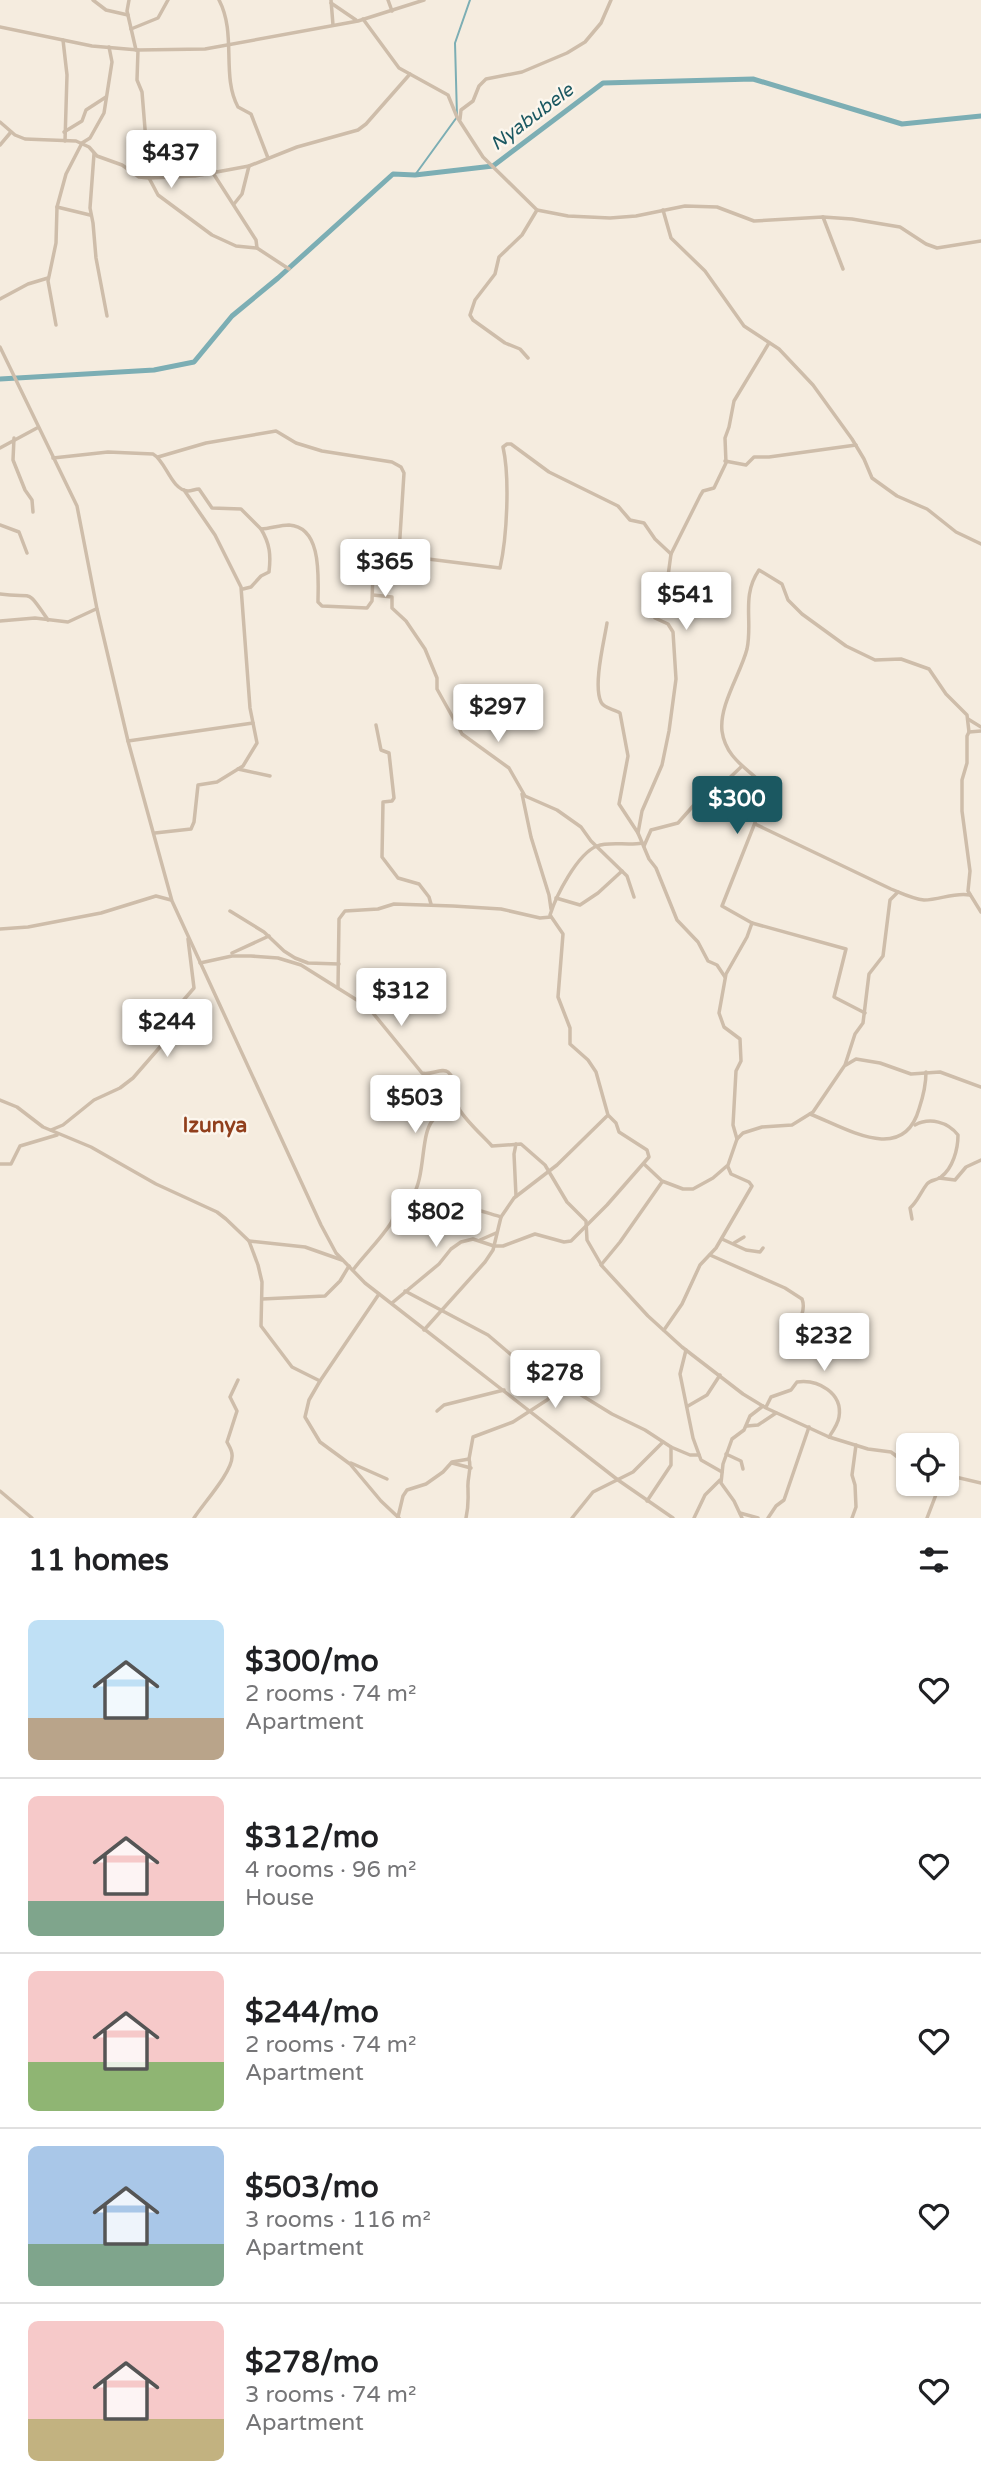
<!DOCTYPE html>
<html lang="en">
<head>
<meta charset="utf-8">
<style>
	:root { --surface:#fff; --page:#f2f2f2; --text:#202124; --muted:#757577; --line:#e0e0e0; --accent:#1b5861 }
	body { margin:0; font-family:"Varela Round",sans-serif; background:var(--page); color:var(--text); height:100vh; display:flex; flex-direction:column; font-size:26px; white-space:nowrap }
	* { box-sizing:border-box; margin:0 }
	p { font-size:23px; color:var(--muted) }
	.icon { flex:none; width:38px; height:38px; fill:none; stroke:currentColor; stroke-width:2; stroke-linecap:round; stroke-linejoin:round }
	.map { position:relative; height:1518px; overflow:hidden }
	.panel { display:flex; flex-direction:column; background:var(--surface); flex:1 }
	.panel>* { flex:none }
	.buttons { position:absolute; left:896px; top:1433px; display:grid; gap:14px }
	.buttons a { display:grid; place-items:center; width:63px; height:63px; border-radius:10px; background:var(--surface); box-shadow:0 2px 5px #0004; font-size:35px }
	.price { position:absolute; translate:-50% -60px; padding:0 16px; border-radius:7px; background:#fff; color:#222; font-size:23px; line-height:46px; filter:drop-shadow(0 2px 4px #0008) }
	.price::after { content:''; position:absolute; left:50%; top:42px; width:21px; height:16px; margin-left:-10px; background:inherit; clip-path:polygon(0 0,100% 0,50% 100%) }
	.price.on { background:var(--accent); color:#fff }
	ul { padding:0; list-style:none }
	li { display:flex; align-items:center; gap:21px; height:175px; padding:0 28px }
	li+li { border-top:2px solid var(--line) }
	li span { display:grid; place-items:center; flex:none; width:196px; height:140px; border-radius:10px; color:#555 }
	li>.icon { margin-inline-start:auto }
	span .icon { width:84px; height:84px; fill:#fffc; stroke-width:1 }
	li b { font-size:30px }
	h2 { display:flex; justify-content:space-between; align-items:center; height:84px; padding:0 28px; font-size:30px }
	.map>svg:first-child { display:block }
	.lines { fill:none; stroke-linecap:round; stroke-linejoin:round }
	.stream { stroke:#7caeb4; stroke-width:2 }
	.river { stroke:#7caeb4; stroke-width:5 }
	.minor { stroke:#cebdaa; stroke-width:3.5 }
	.labels { text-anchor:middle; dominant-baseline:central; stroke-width:5; stroke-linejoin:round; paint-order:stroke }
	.water-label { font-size:19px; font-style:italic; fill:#1b5861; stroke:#fcf6ed }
	.quarter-label { font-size:21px; font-weight:bold; fill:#913f1c; stroke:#fcf6ed }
</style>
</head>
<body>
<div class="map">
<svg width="981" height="1518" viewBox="0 0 981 1518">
	<rect width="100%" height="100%" fill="#f5ecdf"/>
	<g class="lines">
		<path class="stream" d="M 415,175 L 457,117 L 455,43 L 470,0"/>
		<path class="river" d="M 0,379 L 154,370 L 194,362 L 232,316 L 278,278 L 393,174 L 415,175 L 493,166 L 603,83 L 753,79 L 902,124 L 981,116"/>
		<g class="minor">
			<path d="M 93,0 L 106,10 L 128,15"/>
			<path d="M 129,0 L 127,11 L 136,50"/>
			<path d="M 219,0 C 237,34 221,76 238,107 L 251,114 L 268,158"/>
			<path d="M 331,0 L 333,25"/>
			<path d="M 388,0 L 392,11"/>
			<path d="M 331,3 L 356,20"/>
			<path d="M 363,19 L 399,68 L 448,95 L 457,117 L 483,157 L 537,210 L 568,216 L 610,218 L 636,216 L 685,206 L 717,207 L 754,221 L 823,217 L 852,219 L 900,227 L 926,244 L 937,248 L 981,241"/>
			<path d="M 0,27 L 92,46 L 138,50 L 205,49 L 358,21 L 424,0"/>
			<path d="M 131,29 L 158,18 L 168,0"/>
			<path d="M 63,40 L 67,75 L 65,141"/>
			<path d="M 138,50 L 137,80 L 142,92 L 149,178 L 158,195 L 212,235 L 236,246 L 257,248 L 289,269"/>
			<path d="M 460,119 L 461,110 L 473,101 L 479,86 L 486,79 L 522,72 L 567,53 L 585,42 L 601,23 L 611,0"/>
			<path d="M 0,122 L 15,135 L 25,139 L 76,141 L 89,147 L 97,156 L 122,165 L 139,177 L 149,178 L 195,176 L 249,166 L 297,147 L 358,130 L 366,124 L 410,74"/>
			<path d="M 64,132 L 82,121 L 86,110 L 106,97"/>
			<path d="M 0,145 L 11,132"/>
			<path d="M 94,154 L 90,208 L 93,223 L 96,258 L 107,316"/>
			<path d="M 213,173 L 256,240 L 257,248"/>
			<path d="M 234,204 L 242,194 L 249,166"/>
			<path d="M 57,207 L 90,215"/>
			<path d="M 663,210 L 671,238 L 705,271 L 744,326 L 779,349 L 813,385 L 852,439 L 864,459 L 872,478 L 897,496 L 927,509 L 956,532 L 981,544"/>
			<path d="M 823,217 L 843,269"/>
			<path d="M 0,299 L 28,284 L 48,278"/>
			<path d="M 56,325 L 48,281 L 56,243 L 57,207 L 66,174 L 82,143 L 90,138 L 104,113 L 112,62 L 109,47"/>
			<path d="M 0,347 L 77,506 L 97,609 L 128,741 L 172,901 L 321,1225 L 336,1253 L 365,1283 L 618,1480 L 673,1518"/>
			<path d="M 528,358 L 520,349 L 505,343 L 473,320 L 470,315 L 475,300 L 495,274 L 499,257 L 522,235 L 537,210"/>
			<path d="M 14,438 L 13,460 L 25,490 L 32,500 L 33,512"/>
			<path d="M 0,448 L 37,428"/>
			<path d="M 158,457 L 206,443 L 276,431 L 296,443 L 322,451 L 392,462 L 401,467 L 404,473 L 398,568"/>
			<path d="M 53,458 L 108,452 L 153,454 C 166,461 171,490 188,491 C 192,491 195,489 199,489 L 212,508 L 241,509 L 261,529 C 270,529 279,525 289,525 C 323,527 318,580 318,602 L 322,606 L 367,608 L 372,601 L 373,573 L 397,575 L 404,556 L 500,568 C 507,537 510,478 503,447 L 507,444 L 511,444 L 549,472 L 618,506 L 630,520 L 644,523 L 655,539 L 671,554"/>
			<path d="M 725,461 L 746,465 L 754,457 L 769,457 L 856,445"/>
			<path d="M 0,525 L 19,532 L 27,553"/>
			<path d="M 243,589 L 251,587 L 261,576 L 269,572 C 271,555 270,544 261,529"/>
			<path d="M 0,594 C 34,599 25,586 48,620"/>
			<path d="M 373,595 L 392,597 L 392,608 L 406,621 L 425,649 L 437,678 L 437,689 L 462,734 L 509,768 L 525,796 L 557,810 L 581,827 L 591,841 L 627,876 L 634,897"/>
			<path d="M 0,621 L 35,618 L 68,622 L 96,609"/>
			<path d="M 607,623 C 604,642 593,685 601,702 C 604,709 615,709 620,713 L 628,756 L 619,804 L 638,833 L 649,859 L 656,868 L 677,920 L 698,942 L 708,961 L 717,965 L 725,977"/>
			<path d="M 968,719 L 981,727"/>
			<path d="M 376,725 L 381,750 L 389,753 L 394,798 L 392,801 L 383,802 L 382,857 L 398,878 L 419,884 L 429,897 L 431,904"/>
			<path d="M 981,731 L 969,732 L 967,736 L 967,763 L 962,780 L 962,811 L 970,871 L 968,891 L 981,912"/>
			<path d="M 128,741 L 253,723"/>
			<path d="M 238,769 L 270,776"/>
			<path d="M 522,794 L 531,837 L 549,895 L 551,909"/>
			<path d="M 755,824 L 891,889 C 901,893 913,899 924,900 C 940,900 954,892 970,895"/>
			<path d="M 155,833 L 191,829 L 194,822 L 198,785 L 217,782 L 243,766 L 257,743 L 250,708 L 241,587 L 215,535 L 184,490"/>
			<path d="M 638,833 L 642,811 L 662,765 L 669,731 L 676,679 L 673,632 L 668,624 L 655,618 L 668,576 L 671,554 L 700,496 L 703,491 L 714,488 L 726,463 L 725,438 L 729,427 L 734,401 L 769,343"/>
			<path d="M 644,846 L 651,830 L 678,823 L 701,797 L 722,785 L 741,767"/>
			<path d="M 556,898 L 580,905 L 598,893 L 622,871"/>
			<path d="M 230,911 L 264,932 L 284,951 L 295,958 L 308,963 L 339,964"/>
			<path d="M 0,929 L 28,927 L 101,913 L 156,896 L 171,900"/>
			<path d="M 232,953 L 269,936"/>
			<path d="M 200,963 L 232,956 L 251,956 L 278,958 L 301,965 L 368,1007 L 422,1073 C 430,1076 442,1067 448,1072 C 458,1080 453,1098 459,1109 C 467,1122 482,1135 492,1146 L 521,1144 L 545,1165 L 567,1202 L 586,1221 L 587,1240 L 602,1266 L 648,1316 L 682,1347 L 743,1394 L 766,1408 L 829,1437 L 868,1449 L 891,1452 L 908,1465"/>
			<path d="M 338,988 L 339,919 L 345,911 L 378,909 L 394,904 L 453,906 L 501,909 L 540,918 L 551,917"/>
			<path d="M 865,1013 L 834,997 L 846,949 L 752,923 L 722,906 L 768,790 C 752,770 726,761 722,731 C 719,705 741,673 747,649 C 753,621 741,596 759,570 L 782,584 L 788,600 L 802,614 L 846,646 L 875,660 L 901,659 L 929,669 L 946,694 L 967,715 L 969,732"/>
			<path d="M 846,1065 L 856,1059 L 880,1063 L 911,1074 L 940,1072 L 981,1087"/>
			<path d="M 0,1100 L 17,1107 L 43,1127 L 91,1147 L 156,1184 L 217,1212 L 226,1219 L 249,1241 L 258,1265 L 262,1282 L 261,1326 L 292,1367 L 320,1381"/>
			<path d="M 810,1114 C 846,1128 903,1165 919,1109 C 923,1097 926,1085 926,1072"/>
			<path d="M 51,1130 L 63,1125 L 94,1100 L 120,1088 L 133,1078 L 180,1024 L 183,1014 L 181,1003 L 194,988 L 188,939"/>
			<path d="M 737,1139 L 733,1125 L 736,1071 L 741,1061 L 740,1039 L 724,1027 L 719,1013 L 726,974 L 747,937 L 752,923"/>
			<path d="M 516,1144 L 514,1154 L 516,1196"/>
			<path d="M 0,1164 L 11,1164 L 20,1146 L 57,1135"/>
			<path d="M 644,1164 L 662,1181 L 683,1189 L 693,1189 L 713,1178 L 728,1165 L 737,1139 L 743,1133 L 762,1127 L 792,1125 L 813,1112 L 845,1065 L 855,1034 L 863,1023 L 869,974 L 883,956 L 890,900 L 898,892"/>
			<path d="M 939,1178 L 955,1180 L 966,1167 L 981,1160"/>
			<path d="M 412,1197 C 426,1177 420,1134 433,1120 C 438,1114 451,1111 459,1108"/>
			<path d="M 912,1219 L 910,1208 C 918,1201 920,1193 927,1184 C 931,1179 936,1181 941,1177 C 953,1168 958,1149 958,1135 C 948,1122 930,1117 915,1125"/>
			<path d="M 722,1239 L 746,1250 L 760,1252 L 763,1248"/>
			<path d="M 480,1240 L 496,1233"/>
			<path d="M 249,1241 L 305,1247 L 342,1260"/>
			<path d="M 734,1243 L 744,1237"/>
			<path d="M 710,1255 L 785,1288 L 802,1299 C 806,1309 800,1322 793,1330"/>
			<path d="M 601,1265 L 620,1242 L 662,1182"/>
			<path d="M 353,1270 C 365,1254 380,1240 391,1223 C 394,1217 395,1208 399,1202 C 413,1187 483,1212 501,1217"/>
			<path d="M 405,1291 L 488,1335 L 515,1358 L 544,1367 L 573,1390 L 612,1414 L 645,1430 L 671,1447 L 690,1455 L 699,1455"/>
			<path d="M 379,1294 L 320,1381 L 309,1400 L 305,1417 L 320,1442 L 350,1464 L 381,1501 L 399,1518"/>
			<path d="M 262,1299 L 325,1296 L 340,1281 L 349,1266"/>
			<path d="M 392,1303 L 439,1264 L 451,1249 L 461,1242 L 473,1239 L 494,1246 L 503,1246 L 535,1234 L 564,1242 L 571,1241 L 607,1205 L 649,1157 L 647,1150 L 619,1132 L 616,1123 L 608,1115 L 596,1072 L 588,1060 L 570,1044 L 570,1028 L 558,997 L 563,934 L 550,915 C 556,896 577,854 597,846 C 610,841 628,846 642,843"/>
			<path d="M 424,1330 L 485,1262 L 493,1250 L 501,1217 L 514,1198 L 557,1165 L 607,1116"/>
			<path d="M 664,1330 L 682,1304 L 700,1265 L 716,1248 L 752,1186 L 749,1182 L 731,1174 L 728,1167"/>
			<path d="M 686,1350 L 680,1374 L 693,1438 L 701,1460 L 722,1472"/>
			<path d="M 688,1406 L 707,1395 L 720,1375"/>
			<path d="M 766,1407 L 771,1397 L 791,1390 L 797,1382 C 818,1379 843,1393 839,1417 C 838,1424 833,1431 829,1437"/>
			<path d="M 437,1411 L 444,1405 L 504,1390"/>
			<path d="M 747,1426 L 758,1425 L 776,1413"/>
			<path d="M 726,1454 L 741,1461 L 743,1469"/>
			<path d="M 351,1463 L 387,1479"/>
			<path d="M 452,1463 L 471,1468"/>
			<path d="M 947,1475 L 981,1483"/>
			<path d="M 0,1491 L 32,1518"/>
			<path d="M 647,1501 L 671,1465 L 671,1447"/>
			<path d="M 740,1513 L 758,1518"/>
			<path d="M 398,1517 L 403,1496 L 407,1490 L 426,1484 L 443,1472 L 452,1462 L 469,1459 L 473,1437 L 513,1422 L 547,1400 L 564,1383"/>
			<path d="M 194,1518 C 203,1504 232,1472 232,1457 C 233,1451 229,1446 227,1442 L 237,1411 L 230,1397 L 238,1380"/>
			<path d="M 466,1518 C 469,1505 468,1501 468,1488 C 467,1478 472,1469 469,1459"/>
			<path d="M 572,1518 L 593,1492 L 633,1472 L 663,1442"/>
			<path d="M 694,1518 L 705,1495 L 720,1480"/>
			<path d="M 742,1518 L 734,1501 L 721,1483 L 723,1464 L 732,1439 L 744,1430 L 750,1416 L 763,1406"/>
			<path d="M 768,1518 L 776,1506 L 784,1500 L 809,1427"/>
			<path d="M 852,1518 L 856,1507 L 855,1485 L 852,1475 L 856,1445"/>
			<path d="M 927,1518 L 940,1484"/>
		</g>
	</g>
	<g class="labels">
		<g class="water-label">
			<text transform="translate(532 117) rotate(-37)">Nyabubele</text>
		</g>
		<g class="quarter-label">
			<text x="215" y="1125">Izunya</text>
		</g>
	</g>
</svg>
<div class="buttons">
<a><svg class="icon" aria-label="locate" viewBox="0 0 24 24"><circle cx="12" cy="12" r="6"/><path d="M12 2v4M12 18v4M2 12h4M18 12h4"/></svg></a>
</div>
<b class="price" style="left:171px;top:190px">$437</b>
<b class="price" style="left:385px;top:599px">$365</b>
<b class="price" style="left:686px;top:632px">$541</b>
<b class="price" style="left:498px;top:744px">$297</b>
<b class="price on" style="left:737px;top:836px">$300</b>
<b class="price" style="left:401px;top:1028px">$312</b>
<b class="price" style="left:167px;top:1059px">$244</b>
<b class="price" style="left:415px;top:1135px">$503</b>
<b class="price" style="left:436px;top:1249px">$802</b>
<b class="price" style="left:824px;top:1373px">$232</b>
<b class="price" style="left:555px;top:1410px">$278</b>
</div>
<section class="panel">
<h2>11 homes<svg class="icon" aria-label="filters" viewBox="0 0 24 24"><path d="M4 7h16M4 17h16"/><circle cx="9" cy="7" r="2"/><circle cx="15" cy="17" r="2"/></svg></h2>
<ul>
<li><span style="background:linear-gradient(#bfe0f5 70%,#b9a48a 0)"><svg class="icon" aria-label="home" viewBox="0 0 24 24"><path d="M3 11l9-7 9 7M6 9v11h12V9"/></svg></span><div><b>$300/mo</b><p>2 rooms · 74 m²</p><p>Apartment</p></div><svg class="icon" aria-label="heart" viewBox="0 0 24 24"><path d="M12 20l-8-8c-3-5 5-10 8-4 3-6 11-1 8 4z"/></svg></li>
<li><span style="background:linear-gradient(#f6c9c9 75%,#7fa58c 0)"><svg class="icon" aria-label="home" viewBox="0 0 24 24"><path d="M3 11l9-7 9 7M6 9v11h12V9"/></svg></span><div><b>$312/mo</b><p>4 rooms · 96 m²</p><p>House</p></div><svg class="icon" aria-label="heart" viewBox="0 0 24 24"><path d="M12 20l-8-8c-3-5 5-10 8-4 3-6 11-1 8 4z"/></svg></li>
<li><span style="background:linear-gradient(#f6c9c9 65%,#8fb573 0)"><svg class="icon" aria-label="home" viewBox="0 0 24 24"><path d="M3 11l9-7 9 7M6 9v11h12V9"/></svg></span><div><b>$244/mo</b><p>2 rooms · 74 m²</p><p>Apartment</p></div><svg class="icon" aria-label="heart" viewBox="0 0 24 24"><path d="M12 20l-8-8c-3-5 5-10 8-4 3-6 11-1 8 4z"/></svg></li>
<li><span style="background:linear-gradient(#a9c7e8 70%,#7fa58c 0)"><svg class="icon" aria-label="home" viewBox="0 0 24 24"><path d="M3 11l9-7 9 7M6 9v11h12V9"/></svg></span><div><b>$503/mo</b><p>3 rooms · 116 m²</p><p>Apartment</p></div><svg class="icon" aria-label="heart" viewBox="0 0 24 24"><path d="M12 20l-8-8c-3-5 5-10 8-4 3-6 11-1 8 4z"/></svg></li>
<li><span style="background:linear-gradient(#f6c9c9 70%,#c2b280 0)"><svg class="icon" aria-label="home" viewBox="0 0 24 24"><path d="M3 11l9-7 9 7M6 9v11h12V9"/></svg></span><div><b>$278/mo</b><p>3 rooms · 74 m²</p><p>Apartment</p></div><svg class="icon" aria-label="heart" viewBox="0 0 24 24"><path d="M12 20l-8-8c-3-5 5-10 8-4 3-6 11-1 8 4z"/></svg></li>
</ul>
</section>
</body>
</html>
